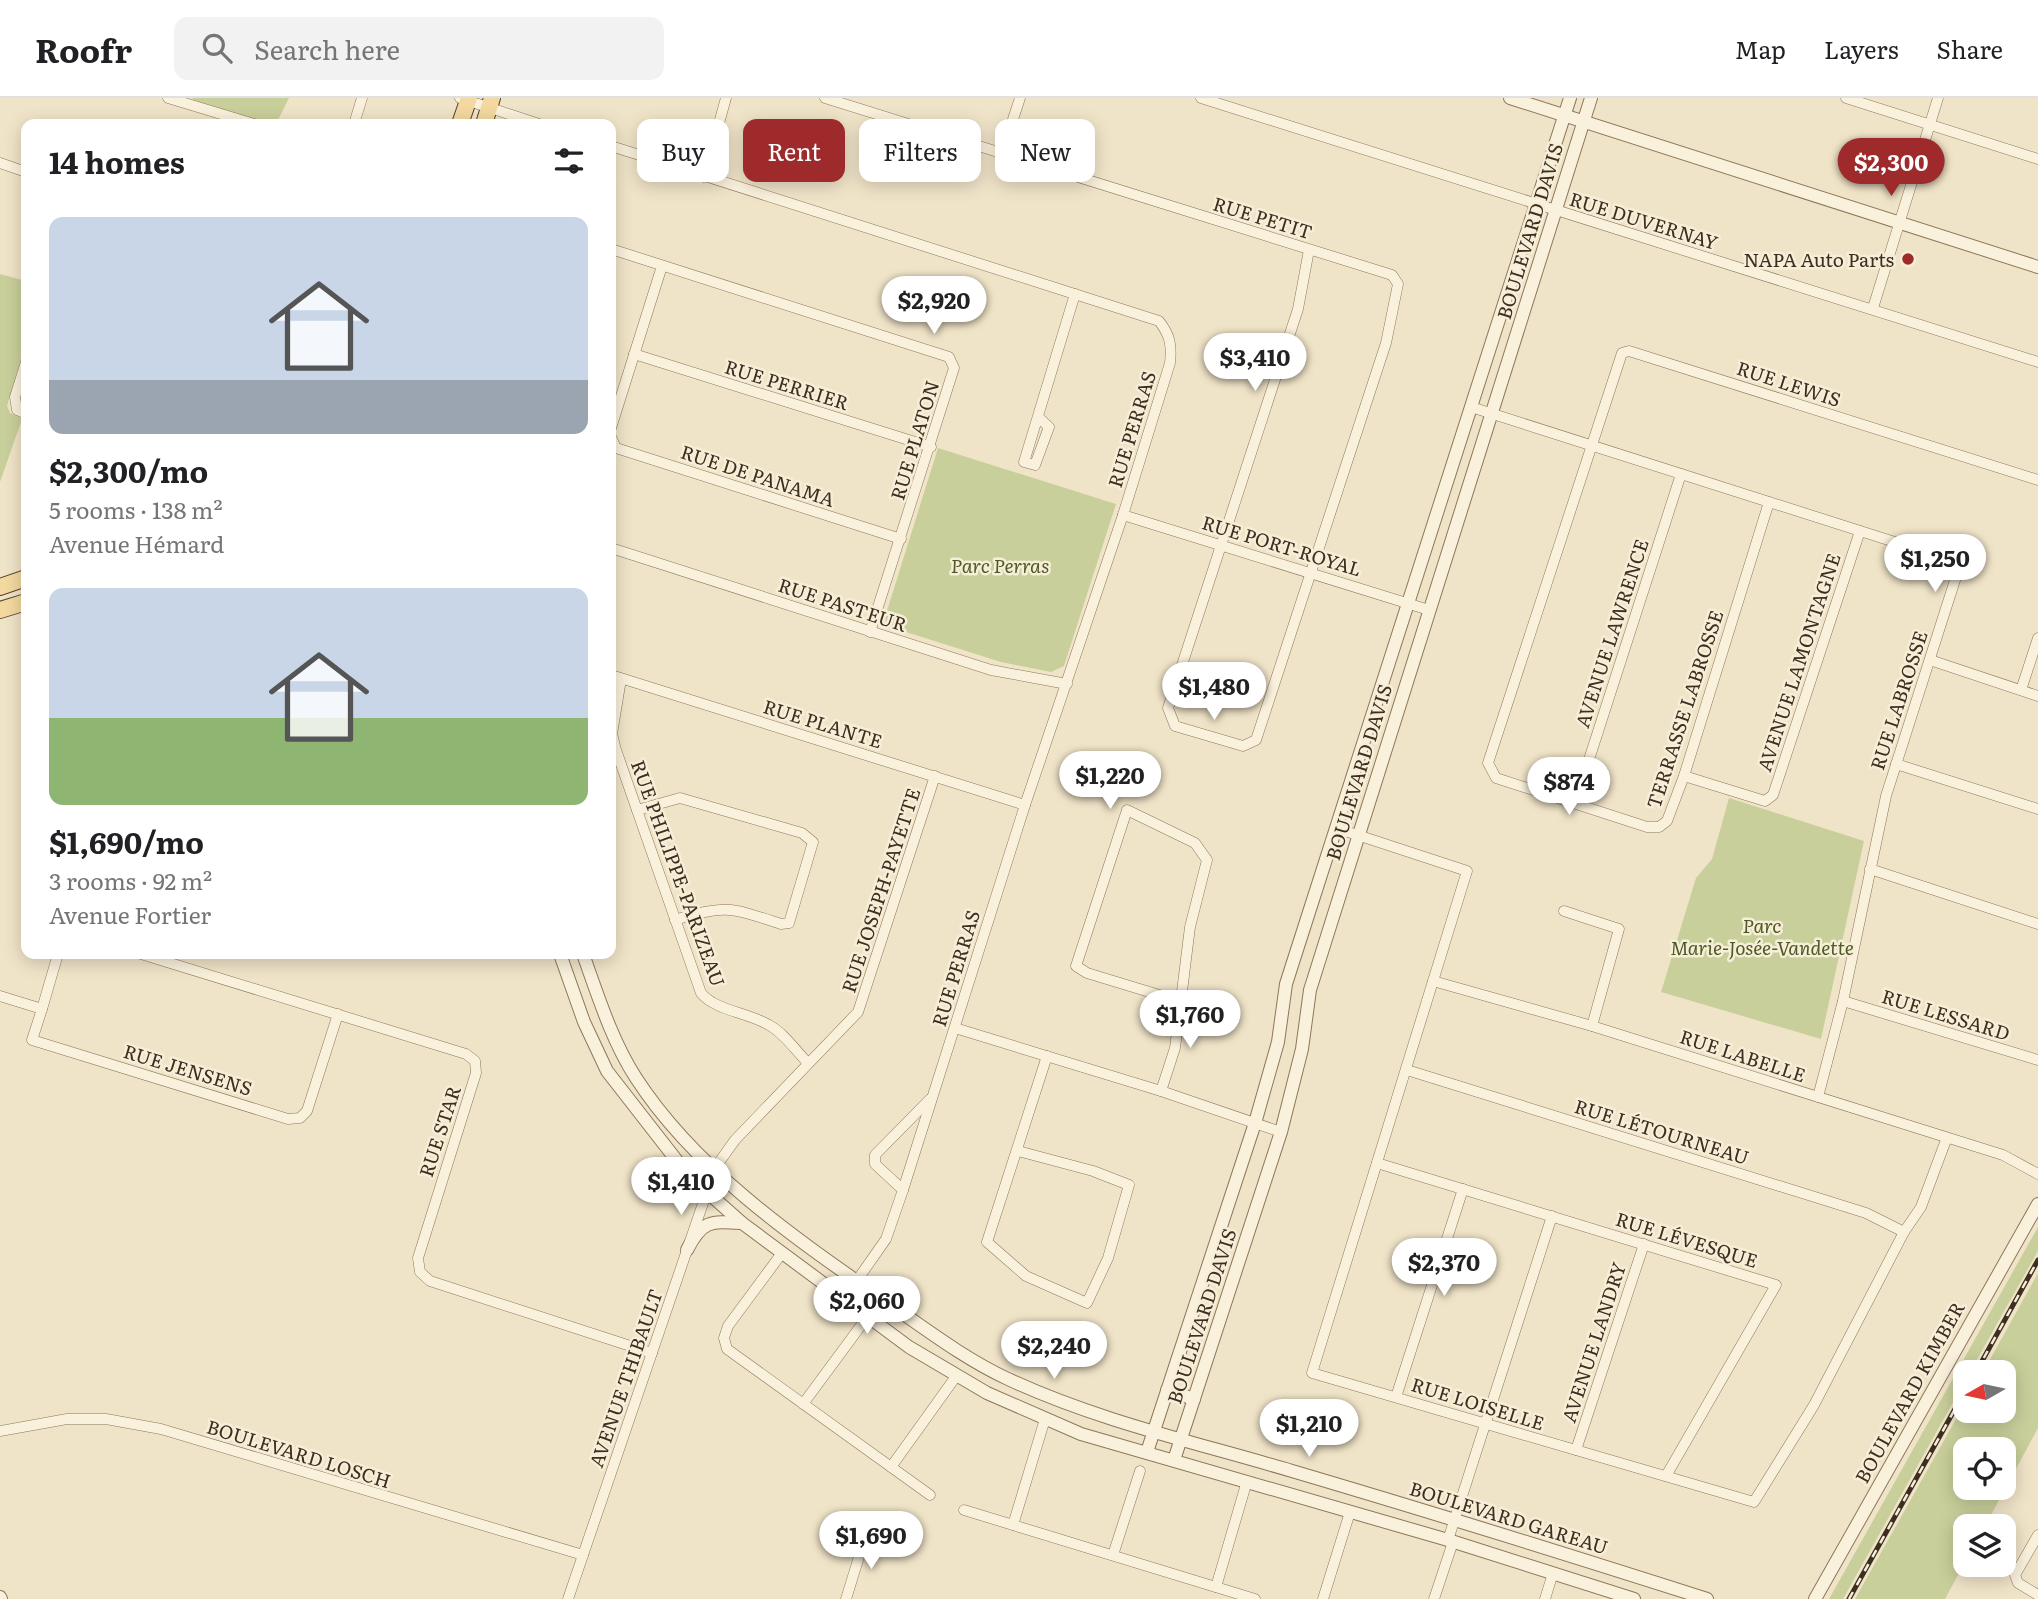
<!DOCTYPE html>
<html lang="en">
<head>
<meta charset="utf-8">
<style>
	:root { --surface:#fff; --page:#f2f2f2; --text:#202124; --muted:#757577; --line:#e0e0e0; --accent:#9e2a2b }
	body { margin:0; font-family:Literata,serif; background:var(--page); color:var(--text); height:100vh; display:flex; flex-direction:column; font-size:26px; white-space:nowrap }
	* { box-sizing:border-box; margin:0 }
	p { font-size:23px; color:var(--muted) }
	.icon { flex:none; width:38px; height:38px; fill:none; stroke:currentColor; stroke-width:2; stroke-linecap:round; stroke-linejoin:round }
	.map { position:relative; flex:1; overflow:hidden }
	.sheet { position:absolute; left:21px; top:21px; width:595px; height:840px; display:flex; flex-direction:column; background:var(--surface); border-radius:14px; box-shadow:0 4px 18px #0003 }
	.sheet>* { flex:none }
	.top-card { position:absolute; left:637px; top:21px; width:665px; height:63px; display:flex; gap:14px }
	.needle { width:46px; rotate:261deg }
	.fabs { position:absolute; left:1953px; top:1262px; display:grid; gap:14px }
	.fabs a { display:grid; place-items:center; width:63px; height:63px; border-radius:14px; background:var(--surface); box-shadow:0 4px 18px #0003; font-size:35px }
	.price { position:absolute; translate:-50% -60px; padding:0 16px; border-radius:24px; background:#fff; color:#222; font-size:23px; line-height:46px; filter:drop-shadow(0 2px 4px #0008) }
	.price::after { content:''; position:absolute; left:50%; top:42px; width:21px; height:16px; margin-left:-10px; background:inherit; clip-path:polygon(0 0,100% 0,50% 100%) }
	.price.current { background:var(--accent); color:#fff }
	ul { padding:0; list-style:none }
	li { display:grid; align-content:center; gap:14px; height:371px; padding:0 28px }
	li span { display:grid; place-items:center; height:217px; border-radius:14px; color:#555 }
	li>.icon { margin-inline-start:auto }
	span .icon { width:126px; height:126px; fill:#fffc; stroke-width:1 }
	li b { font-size:30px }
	h2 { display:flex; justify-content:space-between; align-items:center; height:84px; padding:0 28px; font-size:30px }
	.tag { padding:0 24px; border-radius:14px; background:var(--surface); box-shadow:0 4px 18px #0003; font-size:24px; line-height:63px }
	.tag.current { background:var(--accent); color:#fff }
	header { display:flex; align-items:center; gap:42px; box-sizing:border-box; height:98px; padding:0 35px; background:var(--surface); border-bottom:2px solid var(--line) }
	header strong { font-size:33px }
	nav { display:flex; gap:38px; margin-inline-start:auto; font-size:24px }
	.search { width:490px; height:63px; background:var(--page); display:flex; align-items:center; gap:18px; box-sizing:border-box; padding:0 24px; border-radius:14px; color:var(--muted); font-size:26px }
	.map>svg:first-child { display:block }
	.green { fill:#c9cf9b; fill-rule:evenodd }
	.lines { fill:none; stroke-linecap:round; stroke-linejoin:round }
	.minor-casing { stroke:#8d765c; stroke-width:11 }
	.tertiary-casing { stroke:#8d765c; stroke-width:14 }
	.primary-casing { stroke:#5b4430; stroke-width:18 }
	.minor { stroke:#faf1dc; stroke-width:10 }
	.tertiary { stroke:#faf1dc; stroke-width:12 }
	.primary { stroke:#f3d9a0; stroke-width:16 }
	.rail-casing { stroke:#3d2e20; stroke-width:5 }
	.rail { stroke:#f7eed8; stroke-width:2.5; stroke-dasharray:8; stroke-linecap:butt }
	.poi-dot { fill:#9e2a2b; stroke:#f7eed8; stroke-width:2.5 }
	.labels { text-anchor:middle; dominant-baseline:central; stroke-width:5; stroke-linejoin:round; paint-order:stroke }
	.street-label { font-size:19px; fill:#3d2e20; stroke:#f7eed8 }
	.poi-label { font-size:19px; fill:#3d2e20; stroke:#f7eed8; text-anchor:end }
	.park-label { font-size:19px; font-style:italic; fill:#4d5a26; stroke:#f7eed8 }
</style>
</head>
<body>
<header>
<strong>Roofr</strong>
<div class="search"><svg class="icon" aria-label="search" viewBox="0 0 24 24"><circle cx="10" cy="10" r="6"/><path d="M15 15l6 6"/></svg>Search here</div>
<nav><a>Map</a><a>Layers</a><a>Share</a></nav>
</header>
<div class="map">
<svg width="2038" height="1501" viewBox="0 0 2038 1501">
	<rect width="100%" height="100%" fill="#f0e4c8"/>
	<g class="green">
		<path d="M 193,0 L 289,0 L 276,26 L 254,26 L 191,7 Z"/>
		<path d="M 0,176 L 26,183 L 26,243 L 7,308 L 10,315 L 22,321 L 0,384 Z"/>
		<path d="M 938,350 L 1116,406 L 1064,568 L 1051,574 L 1001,564 L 887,528 L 885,519 Z"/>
		<path d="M 1729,700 L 1864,743 L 1821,941 L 1661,894 L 1696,780 L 1712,761 Z"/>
		<path d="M 2038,1129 L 2038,1153 L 1970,1274 L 1965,1274 L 1965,1283 L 1843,1501 L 1829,1501 Z"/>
		<path d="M 2038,1175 L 2038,1330 L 1985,1428 L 1965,1428 L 1965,1464 L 1945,1501 L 1855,1501 L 1965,1305 L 1965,1312 L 2004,1312 L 2004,1274 L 1983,1274 ZM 1965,1351 L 2004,1351 L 2004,1390 L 1965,1390 Z"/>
	</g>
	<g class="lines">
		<defs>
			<g id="minor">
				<path d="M 168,0 L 254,26"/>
				<path d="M 460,0 L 539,26"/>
				<path d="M 825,0 L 1392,177 L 1398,186 L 1386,245 L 1256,642 L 1243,648 L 1175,628 L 1168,610 L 1298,211 L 1309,152"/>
				<path d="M 1201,0 L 2038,264"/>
				<path d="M 1846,0 L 2038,61"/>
				<path d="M 354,26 L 362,0"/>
				<path d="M 611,48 L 1159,223 C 1170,237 1172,247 1170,265 L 1123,417 L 1025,707 L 903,1092 L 886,1141 L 844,1201"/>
				<path d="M 1002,55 L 1020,0"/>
				<path d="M 0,65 L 26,74"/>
				<path d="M 704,79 L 726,0"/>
				<path d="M 611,151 L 949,259 L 954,270 L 870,534"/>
				<path d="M 1873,210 L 1938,0"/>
				<path d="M 634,256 L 931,349"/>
				<path d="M 26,264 L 15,299 L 17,312 L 26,316"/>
				<path d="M 1471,309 L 1948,461 L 1956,479 L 1886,698 L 1843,903 L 1818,999"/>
				<path d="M 1038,319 L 1049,329 L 1035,367 L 1024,364 L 1075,196"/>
				<path d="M 611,330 L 662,168"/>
				<path d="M 611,339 L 616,350 L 901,441"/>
				<path d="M 1769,404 L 1684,678 L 1667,723 L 1659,729 L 1647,729 L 1496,680 L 1488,665 L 1622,255 L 1629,253 L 2038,382"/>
				<path d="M 1123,417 L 1429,512"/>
				<path d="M 611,450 L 991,572 L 1067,586"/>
				<path d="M 1930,562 L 2038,598"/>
				<path d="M 611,577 L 1025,707"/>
				<path d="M 621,581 L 612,636 L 616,652 L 701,895 C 716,913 747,914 769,927 C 784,935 796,953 808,965"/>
				<path d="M 2021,592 L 2038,540"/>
				<path d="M 1896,666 L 2038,711"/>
				<path d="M 1684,678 L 1765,703 L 1773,697 L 1860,433"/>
				<path d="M 1575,705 L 1681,376"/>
				<path d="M 637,712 L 680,700 L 802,735 L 813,744 L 789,825 L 781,826 C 732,810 726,806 675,822"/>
				<path d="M 1336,730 L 1467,773 L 1312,1275 L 1754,1404 L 1814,1307 L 1904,1134 L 1921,1109 L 1946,1042"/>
				<path d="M 1870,771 L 2038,826"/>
				<path d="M 1564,813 L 1619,831 L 1592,928"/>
				<path d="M 141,856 L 466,956 L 475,963 L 476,975 L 418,1160 L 420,1174 L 430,1183 L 652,1255"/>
				<path d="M 1433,883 L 1592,928 L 2003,1057 L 2038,1076"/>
				<path d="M 0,898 L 42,911 L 32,942 L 288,1021 L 300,1020 L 307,1013 L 338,916"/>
				<path d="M 1843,903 L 2038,962"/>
				<path d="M 42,911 L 58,856"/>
				<path d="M 955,930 L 1161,993 L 1281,1034"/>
				<path d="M 1407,972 L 1866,1115 L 1904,1134"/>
				<path d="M 1161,993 L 1175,950 L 1190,829 L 1207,762 L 1195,745 L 1127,712 L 1076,868 L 1087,875 L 1179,903"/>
				<path d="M 1018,1053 L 1093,1073 L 1129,1087 L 1108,1160 L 1087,1205 L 1026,1178 L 987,1144 L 1047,958"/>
				<path d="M 1377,1065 L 1776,1187 L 1666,1378"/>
				<path d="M 903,1092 L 875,1066 L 875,1057 L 930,1001"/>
				<path d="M 782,1155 L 728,1228 L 724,1240 L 727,1251 L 930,1397"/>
				<path d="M 1396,1299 L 1463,1091"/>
				<path d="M 803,1306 L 868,1218"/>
				<path d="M 0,1333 L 67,1321 L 106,1321 L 161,1331 L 583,1457"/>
				<path d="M 1576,1352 L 1644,1146"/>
				<path d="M 891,1369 L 957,1277"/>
				<path d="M 964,1412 L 1255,1501"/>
				<path d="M 1013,1427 L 1045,1321"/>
				<path d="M 2038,1437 L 2015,1477 L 2018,1485 L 2038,1497"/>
				<path d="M 1448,1442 L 1552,1118"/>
				<path d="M 1113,1457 L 1140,1373"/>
				<path d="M 1216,1489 L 1247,1383"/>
				<path d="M 568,1501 L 715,1070 L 735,1042 L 858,914 L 935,678"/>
				<path d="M 846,1501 L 866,1436"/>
				<path d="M 1323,1501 L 1350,1414"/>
				<path d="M 1434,1501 L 1453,1444"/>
				<path d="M 1545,1501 L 1553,1475"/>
			</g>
			<g id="tertiary">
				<path d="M 1510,0 L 2038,169"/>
				<path d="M 560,856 L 584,924 L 607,973 L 688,1077 L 742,1125 L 909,1249 L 987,1295 L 1081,1336 L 1448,1442 L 1634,1501"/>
				<path d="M 583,856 C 598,898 612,943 636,980 C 697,1074 798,1142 888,1205 C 927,1232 965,1261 1008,1281 C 1098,1323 1198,1345 1292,1373 C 1431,1414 1569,1457 1707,1501"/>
				<path d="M 687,1152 C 702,1122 711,1123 742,1125"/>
				<path d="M 1167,1292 L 1194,1301"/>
				<path d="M 1147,1354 L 1255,1025 L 1278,944 L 1286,886 L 1570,0"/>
				<path d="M 1174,1362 L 1281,1034 L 1302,951 L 1310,892 L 1591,0"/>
				<path d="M 0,1499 L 1,1501"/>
				<path d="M 1815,1501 L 2038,1106"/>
			</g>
			<g id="primary">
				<path d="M 460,26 L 469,0"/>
				<path d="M 484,26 L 492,0"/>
				<path d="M 0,489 L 26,480"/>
				<path d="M 0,512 L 26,504"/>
			</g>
		</defs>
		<use href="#minor" class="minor-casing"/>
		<use href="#tertiary" class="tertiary-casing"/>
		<use href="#primary" class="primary-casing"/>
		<use href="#minor" class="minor"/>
		<use href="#tertiary" class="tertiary"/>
		<use href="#primary" class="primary"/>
		<defs>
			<g id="rail">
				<path d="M 1976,1274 L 2038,1162"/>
				<path d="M 1849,1501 L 1965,1293"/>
			</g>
		</defs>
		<use href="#rail" class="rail-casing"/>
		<use href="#rail" class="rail"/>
	</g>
	<circle class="poi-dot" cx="1908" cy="161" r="7"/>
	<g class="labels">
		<g class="street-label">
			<text transform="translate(1263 119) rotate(17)">RUE PETIT</text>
			<text transform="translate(1644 122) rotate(17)">RUE DUVERNAY</text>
			<text transform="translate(1529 133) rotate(-73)">BOULEVARD DAVIS</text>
			<text transform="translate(1789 285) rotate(18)">RUE LEWIS</text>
			<text transform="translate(787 286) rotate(17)">RUE PERRIER</text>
			<text transform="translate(1131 331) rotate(-73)">RUE PERRAS</text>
			<text transform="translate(914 342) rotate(-73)">RUE PLATON</text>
			<text transform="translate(758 377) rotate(18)">RUE DE PANAMA</text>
			<text transform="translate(1282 447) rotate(17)">RUE PORT-ROYAL</text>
			<text transform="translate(843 506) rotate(18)">RUE PASTEUR</text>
			<text transform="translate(1611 535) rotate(-72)">AVENUE LAWRENCE</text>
			<text transform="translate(1798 564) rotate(-72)">AVENUE LAMONTAGNE</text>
			<text transform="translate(1898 602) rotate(-72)">RUE LABROSSE</text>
			<text transform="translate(1684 611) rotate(-72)">TERRASSE LABROSSE</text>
			<text transform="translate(823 625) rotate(17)">RUE PLANTE</text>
			<text transform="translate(1358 674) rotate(-73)">BOULEVARD DAVIS</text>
			<text transform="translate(679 775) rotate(70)">RUE PHILIPPE-PARIZEAU</text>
			<text transform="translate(880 792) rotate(-72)">RUE JOSEPH-PAYETTE</text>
			<text transform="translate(955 870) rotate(-73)">RUE PERRAS</text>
			<text transform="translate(1946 916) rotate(17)">RUE LESSARD</text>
			<text transform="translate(1743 957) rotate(18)">RUE LABELLE</text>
			<text transform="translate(188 971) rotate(17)">RUE JENSENS</text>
			<text transform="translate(439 1033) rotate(-72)">RUE STAR</text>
			<text transform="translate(1662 1033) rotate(17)">RUE LÉTOURNEAU</text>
			<text transform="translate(1687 1141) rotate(17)">RUE LÉVESQUE</text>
			<text transform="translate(1201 1218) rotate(-72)">BOULEVARD DAVIS</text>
			<text transform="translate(1593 1244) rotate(-72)">AVENUE LANDRY</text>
			<text transform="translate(625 1280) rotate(-71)">AVENUE THIBAULT</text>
			<text transform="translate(1909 1294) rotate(-61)">BOULEVARD KIMBER</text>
			<text transform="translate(1478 1305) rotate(17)">RUE LOISELLE</text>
			<text transform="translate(299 1355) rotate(17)">BOULEVARD LOSCH</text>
			<text transform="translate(1509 1419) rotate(17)">BOULEVARD GAREAU</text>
		</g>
		<g class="poi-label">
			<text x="1894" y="161">NAPA Auto Parts</text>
		</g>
		<g class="park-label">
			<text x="1000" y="467">Parc Perras</text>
			<text x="1762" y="827">Parc<tspan x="1762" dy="22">Marie-Josée-Vandette</tspan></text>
		</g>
	</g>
</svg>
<div class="fabs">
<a><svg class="needle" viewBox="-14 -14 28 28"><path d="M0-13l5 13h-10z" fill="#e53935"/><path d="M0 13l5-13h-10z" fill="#757577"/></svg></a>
<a><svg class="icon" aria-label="locate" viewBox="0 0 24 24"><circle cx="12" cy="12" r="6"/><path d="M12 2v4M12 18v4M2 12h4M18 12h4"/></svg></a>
<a><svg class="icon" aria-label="layers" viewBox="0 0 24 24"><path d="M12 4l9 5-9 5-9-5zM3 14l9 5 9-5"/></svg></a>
</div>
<b class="price current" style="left:1891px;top:100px">$2,300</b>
<b class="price" style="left:934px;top:238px">$2,920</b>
<b class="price" style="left:1255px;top:295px">$3,410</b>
<b class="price" style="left:1935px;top:496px">$1,250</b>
<b class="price" style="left:1214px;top:624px">$1,480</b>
<b class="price" style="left:1110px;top:713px">$1,220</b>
<b class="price" style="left:1569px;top:719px">$874</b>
<b class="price" style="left:1190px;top:952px">$1,760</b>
<b class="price" style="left:681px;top:1119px">$1,410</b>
<b class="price" style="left:1444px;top:1200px">$2,370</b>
<b class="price" style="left:867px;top:1238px">$2,060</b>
<b class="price" style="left:1054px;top:1283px">$2,240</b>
<b class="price" style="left:1309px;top:1361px">$1,210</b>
<b class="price" style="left:871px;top:1473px">$1,690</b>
<div class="top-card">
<a class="tag">Buy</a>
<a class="tag current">Rent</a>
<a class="tag">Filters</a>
<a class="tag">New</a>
</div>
<section class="sheet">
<h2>14 homes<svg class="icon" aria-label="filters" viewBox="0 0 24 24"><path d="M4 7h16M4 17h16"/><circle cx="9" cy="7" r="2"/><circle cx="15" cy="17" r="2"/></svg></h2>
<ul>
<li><span style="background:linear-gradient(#c9d6e8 75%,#9aa5b1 0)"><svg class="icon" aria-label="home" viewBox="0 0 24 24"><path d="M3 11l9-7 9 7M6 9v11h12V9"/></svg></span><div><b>$2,300/mo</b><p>5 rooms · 138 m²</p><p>Avenue Hémard</p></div></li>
<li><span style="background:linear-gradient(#c9d6e8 60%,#8fb573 0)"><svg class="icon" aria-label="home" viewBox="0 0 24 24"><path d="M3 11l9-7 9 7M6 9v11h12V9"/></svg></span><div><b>$1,690/mo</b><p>3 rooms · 92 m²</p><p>Avenue Fortier</p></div></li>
</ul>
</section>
</div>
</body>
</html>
